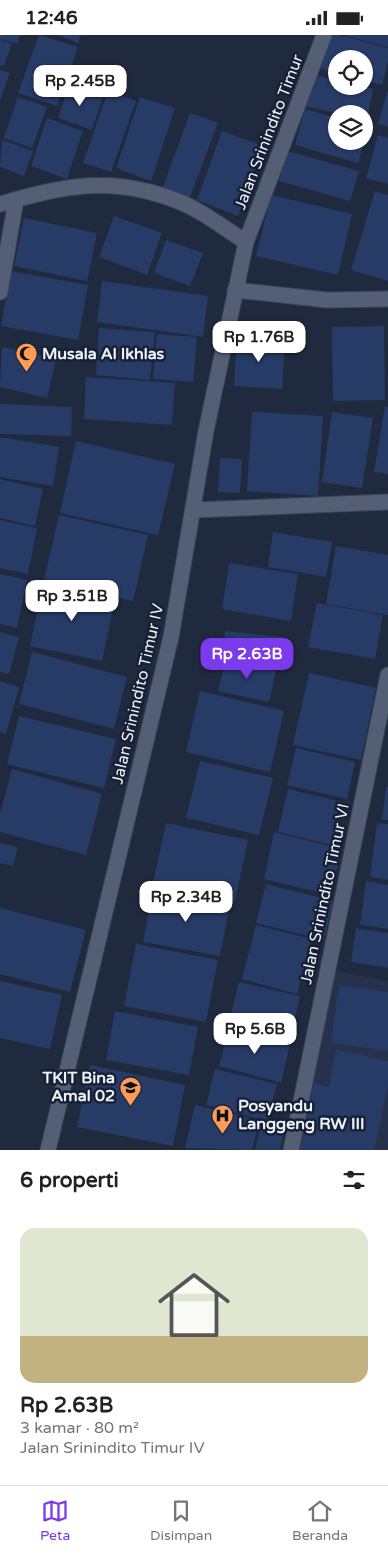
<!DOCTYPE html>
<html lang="id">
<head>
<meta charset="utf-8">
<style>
	:root { --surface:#fff; --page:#f6f6f6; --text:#222; --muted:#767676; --line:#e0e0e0; --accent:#7c3aed }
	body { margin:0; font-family:"Varela Round",sans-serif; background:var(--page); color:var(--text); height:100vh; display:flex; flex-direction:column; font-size:19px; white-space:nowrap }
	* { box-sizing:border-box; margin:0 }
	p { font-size:16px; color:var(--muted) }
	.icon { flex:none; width:28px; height:28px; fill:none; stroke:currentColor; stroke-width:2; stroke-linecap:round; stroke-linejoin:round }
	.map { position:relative; height:1115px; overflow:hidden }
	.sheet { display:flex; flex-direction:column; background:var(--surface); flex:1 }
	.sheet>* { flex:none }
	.tools { position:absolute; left:328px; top:15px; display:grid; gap:10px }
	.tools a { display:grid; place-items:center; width:45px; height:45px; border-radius:50%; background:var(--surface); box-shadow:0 1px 4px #0004; font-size:25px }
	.price { position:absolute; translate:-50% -42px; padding:0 11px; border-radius:10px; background:#fff; color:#222; font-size:16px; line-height:32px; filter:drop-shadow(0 1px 2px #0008) }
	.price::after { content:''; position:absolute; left:50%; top:30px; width:15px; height:11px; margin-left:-8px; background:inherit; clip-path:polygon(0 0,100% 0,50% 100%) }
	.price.selected { background:var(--accent); color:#fff }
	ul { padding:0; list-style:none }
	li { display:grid; align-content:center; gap:10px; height:265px; padding:0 20px }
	li span { display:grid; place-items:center; height:155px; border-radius:15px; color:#555 }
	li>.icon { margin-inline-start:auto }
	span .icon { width:90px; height:90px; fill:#fffc; stroke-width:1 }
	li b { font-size:21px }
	h2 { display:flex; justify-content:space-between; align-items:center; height:60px; padding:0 20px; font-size:21px }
	.status { display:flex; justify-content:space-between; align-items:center; height:35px; padding:0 25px; background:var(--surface); direction:ltr }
	.status svg { height:14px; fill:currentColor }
	.tabs { display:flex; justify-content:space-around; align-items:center; height:70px; border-top:1px solid var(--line); background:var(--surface); font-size:14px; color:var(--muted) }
	.tabs a { display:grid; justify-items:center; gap:2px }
	.tabs .selected { color:var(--accent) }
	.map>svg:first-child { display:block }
	.built { fill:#26324c }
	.building { fill:#273b67 }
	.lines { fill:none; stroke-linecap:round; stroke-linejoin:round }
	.street-casing { stroke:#3c4454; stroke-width:17 }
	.street { stroke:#545f76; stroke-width:15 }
	.labels { text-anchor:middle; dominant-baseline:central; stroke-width:5; stroke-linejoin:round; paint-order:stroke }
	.street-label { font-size:16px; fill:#edf3fe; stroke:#172034 }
	.poi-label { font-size:16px; font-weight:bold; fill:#edf3fe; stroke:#172034; text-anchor:start }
</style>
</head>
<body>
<div class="status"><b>12:46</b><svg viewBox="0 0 49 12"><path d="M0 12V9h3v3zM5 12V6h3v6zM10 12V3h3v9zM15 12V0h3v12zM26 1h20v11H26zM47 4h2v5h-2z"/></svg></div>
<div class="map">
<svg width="388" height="1115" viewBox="0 0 388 1115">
	<rect width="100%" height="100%" fill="#202a3e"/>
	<path class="built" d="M 334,936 L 388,946 L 388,1115 L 294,1115 Z"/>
	<g class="building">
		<path d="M 0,0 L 20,0 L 17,9 L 0,4 Z"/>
		<path d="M 39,0 L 78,12 L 57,71 L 18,58 Z"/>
		<path d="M 58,0 L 81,0 L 78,8 Z"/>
		<path d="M 327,0 L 339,0 L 388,13 L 388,26 L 382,50 L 364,45 L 364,24 L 336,24 L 336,38 L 318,33 Z"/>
		<path d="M 346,0 L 388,0 L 388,12 L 346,1 Z"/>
		<path d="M 0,5 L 12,9 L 4,31 L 0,30 Z"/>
		<path d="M 0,35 L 10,38 L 0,66 Z"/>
		<path d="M 312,40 L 336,45 L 336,51 L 361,51 L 373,54 L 367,85 L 364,84 L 364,79 L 340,79 L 305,71 Z"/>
		<path d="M 69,50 L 103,62 L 92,95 L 58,83 Z"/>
		<path d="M 108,56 L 136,66 L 111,137 L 83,128 Z"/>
		<path d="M 387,57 L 388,57 L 388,92 L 378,89 Z"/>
		<path d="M 18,62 L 47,72 L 32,113 L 4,103 Z"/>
		<path d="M 140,62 L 175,73 L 151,146 L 116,133 Z"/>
		<path d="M 305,74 L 336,83 L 336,106 L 364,106 L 364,91 L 369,92 L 358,128 L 295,110 Z"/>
		<path d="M 190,78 L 218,88 L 190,162 L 163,152 Z"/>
		<path d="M 47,83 L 83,96 L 67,144 L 31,131 Z"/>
		<path d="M 222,96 L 263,111 L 238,181 L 197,165 Z"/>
		<path d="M 378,100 L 388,103 L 388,149 L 366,143 Z"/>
		<path d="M 2,105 L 33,116 L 24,141 L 0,132 Z"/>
		<path d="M 287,116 L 359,136 L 350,166 L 279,146 Z"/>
		<path d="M 375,156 L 388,160 L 388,246 L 351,235 Z"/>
		<path d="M 271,160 L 352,179 L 338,240 L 256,221 Z"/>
		<path d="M 114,181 L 162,198 L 147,240 L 99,222 Z"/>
		<path d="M 24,183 L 97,198 L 87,246 L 14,231 Z"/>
		<path d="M 166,205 L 203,218 L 190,251 L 154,238 Z"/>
		<path d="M 11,236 L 88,250 L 78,305 L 1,291 Z"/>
		<path d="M 102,246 L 208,261 L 203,302 L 97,287 Z"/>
		<path d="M 384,291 L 385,365 L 333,366 L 332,292 Z"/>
		<path d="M 99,293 L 155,297 L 150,345 L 96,340 Z"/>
		<path d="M 157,299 L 197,302 L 193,347 L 153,344 Z"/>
		<path d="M 237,302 L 285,306 L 282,354 L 234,351 Z"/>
		<path d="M 2,312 L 56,324 L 47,363 L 0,352 Z"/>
		<path d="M 86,342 L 175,348 L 172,390 L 84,384 Z"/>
		<path d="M 0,369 L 72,372 L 71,401 L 0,399 Z"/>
		<path d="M 385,371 L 388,372 L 388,439 L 374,437 Z"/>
		<path d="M 252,377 L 323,381 L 318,461 L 247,456 Z"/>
		<path d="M 332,377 L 373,383 L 362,453 L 322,447 Z"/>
		<path d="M 0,402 L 59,412 L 53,451 L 0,442 Z"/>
		<path d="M 76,406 L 175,429 L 158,500 L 60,478 Z"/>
		<path d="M 220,423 L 242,424 L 240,458 L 218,457 Z"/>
		<path d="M 0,444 L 43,454 L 35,491 L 0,483 Z"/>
		<path d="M 59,480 L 148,500 L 133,566 L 44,545 Z"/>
		<path d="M 0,485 L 37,493 L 28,539 L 0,533 Z"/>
		<path d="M 273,497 L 332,507 L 326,542 L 268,532 Z"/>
		<path d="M 336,511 L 388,520 L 388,580 L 326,569 Z"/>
		<path d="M 229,528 L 298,539 L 291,586 L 222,574 Z"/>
		<path d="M 0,539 L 27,545 L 17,593 L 0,589 Z"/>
		<path d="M 43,549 L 115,564 L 102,626 L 30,611 Z"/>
		<path d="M 317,568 L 383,580 L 375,624 L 308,612 Z"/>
		<path d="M 225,596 L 283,602 L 281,627 L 223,621 Z"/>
		<path d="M 0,597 L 19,602 L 9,639 L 0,637 Z"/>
		<path d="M 32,617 L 127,642 L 114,694 L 19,669 Z"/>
		<path d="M 226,623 L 276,635 L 269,667 L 218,656 Z"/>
		<path d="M 309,638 L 376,653 L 361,725 L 293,710 Z"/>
		<path d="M 0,646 L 19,652 L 6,699 L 0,697 Z"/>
		<path d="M 200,656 L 284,676 L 270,737 L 186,717 Z"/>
		<path d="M 19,681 L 116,704 L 104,753 L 7,729 Z"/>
		<path d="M 296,713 L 355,727 L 347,764 L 287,750 Z"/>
		<path d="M 200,726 L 273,743 L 259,800 L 186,783 Z"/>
		<path d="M 12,734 L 102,759 L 86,820 L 0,797 L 0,779 Z"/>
		<path d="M 386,752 L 388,752 L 388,785 L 382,785 Z"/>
		<path d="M 288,754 L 342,767 L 332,810 L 278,797 Z"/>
		<path d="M 166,788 L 248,805 L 235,866 L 153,849 Z"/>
		<path d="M 377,788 L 388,789 L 388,845 L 370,842 Z"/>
		<path d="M 274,797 L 342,814 L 330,860 L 264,844 Z"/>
		<path d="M 0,808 L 18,812 L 13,831 L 0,828 Z"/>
		<path d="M 366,846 L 388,850 L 388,894 L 360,890 Z"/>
		<path d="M 266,849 L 333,866 L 324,905 L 256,888 Z"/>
		<path d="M 153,854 L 230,869 L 220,921 L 143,907 Z"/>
		<path d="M 0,873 L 86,895 L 70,957 L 0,939 Z"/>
		<path d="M 256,890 L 311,904 L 297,959 L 242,944 Z"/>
		<path d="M 356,893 L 388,898 L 388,933 L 351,927 Z"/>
		<path d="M 136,909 L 218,925 L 206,987 L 124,971 Z"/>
		<path d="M 0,946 L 62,960 L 50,1014 L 0,1003 Z"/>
		<path d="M 239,947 L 300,961 L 290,1005 L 228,991 Z"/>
		<path d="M 339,950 L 388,957 L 388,1016 L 331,1008 Z"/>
		<path d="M 115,976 L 198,992 L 189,1040 L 106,1025 Z"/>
		<path d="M 229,993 L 290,1009 L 281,1048 L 219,1031 Z"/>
		<path d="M 336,1014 L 388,1026 L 388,1051 L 374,1115 L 299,1115 L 314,1048 L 329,1052 Z"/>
		<path d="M 90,1030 L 185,1050 L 173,1111 L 77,1092 Z"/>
		<path d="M 215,1034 L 277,1049 L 267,1086 L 206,1070 Z"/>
		<path d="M 195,1070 L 259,1085 L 252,1115 L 185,1113 Z"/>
		<path d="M 261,1090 L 284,1096 L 280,1115 L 255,1115 Z"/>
	</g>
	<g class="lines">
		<defs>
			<g id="street">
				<path d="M 0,169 C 66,150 114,140 180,167 C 203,176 225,194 246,207"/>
				<path d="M 235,255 L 327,265 L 388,264"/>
				<path d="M 0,257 L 16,165"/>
				<path d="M 193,475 L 388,467"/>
				<path d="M 48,1115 L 171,602 L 206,396 L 246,207 L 324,0"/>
				<path d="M 291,1115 L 388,640"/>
			</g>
		</defs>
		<use href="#street" class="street-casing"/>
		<use href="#street" class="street"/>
	</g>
	<defs>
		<symbol id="mosque-pin" viewBox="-11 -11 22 30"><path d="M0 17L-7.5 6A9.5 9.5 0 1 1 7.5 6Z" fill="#fd9c56" stroke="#172034"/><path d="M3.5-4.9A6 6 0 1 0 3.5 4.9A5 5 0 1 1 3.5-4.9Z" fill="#111"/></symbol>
		<symbol id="school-pin" viewBox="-11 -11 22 30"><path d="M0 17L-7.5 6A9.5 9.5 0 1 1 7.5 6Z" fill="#fd9c56" stroke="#172034"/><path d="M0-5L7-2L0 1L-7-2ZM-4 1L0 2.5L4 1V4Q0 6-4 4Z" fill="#111"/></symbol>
		<symbol id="hospital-pin" viewBox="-11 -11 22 30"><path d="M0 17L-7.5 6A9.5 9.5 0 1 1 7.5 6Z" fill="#fd9c56" stroke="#172034"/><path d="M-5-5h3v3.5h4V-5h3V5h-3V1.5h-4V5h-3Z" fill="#111"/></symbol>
	</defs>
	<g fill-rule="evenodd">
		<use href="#mosque-pin" x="14" y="306" width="25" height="34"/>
		<use href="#school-pin" x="118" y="1040" width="25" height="34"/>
		<use href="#hospital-pin" x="210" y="1068" width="25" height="34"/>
	</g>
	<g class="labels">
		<g class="street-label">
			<text transform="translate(269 97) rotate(-69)">Jalan Srinindito Timur</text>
			<text transform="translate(138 659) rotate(-77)">Jalan Srinindito Timur IV</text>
			<text transform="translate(325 859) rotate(-78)">Jalan Srinindito Timur VI</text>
		</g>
		<g class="poi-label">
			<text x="42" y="319">Musala Al Ikhlas</text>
			<text x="115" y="1043" text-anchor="end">TKIT Bina<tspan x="115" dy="18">Amal 02</tspan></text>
			<text x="238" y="1071">Posyandu<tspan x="238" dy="18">Langgeng RW III</tspan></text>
		</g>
	</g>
</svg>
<div class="tools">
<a><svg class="icon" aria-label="locate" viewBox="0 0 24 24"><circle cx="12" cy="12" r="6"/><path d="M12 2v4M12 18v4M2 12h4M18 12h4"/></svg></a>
<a><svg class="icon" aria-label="layers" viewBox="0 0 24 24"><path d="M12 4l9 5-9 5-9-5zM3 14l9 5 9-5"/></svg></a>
</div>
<b class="price" style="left:80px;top:72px">Rp 2.45B</b>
<b class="price" style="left:259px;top:328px">Rp 1.76B</b>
<b class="price" style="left:72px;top:587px">Rp 3.51B</b>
<b class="price selected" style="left:247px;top:645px">Rp 2.63B</b>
<b class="price" style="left:186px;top:888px">Rp 2.34B</b>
<b class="price" style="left:255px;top:1020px">Rp 5.6B</b>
</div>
<section class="sheet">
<h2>6 properti<svg class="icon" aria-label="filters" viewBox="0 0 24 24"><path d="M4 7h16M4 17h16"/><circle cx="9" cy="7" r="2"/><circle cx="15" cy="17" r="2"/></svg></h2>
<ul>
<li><span style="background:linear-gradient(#dfe7d0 70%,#c2b280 0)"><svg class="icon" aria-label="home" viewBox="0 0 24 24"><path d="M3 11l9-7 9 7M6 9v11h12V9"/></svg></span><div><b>Rp 2.63B</b><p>3 kamar · 80 m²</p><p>Jalan Srinindito Timur IV</p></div></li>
</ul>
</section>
<nav class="tabs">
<a class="selected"><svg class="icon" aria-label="map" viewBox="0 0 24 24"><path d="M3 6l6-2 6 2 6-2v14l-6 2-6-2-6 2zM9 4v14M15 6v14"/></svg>Peta</a>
<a><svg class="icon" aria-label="saved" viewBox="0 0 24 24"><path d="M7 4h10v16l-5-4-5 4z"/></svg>Disimpan</a>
<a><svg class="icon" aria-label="home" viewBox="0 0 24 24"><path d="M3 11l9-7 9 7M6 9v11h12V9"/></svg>Beranda</a>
</nav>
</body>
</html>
